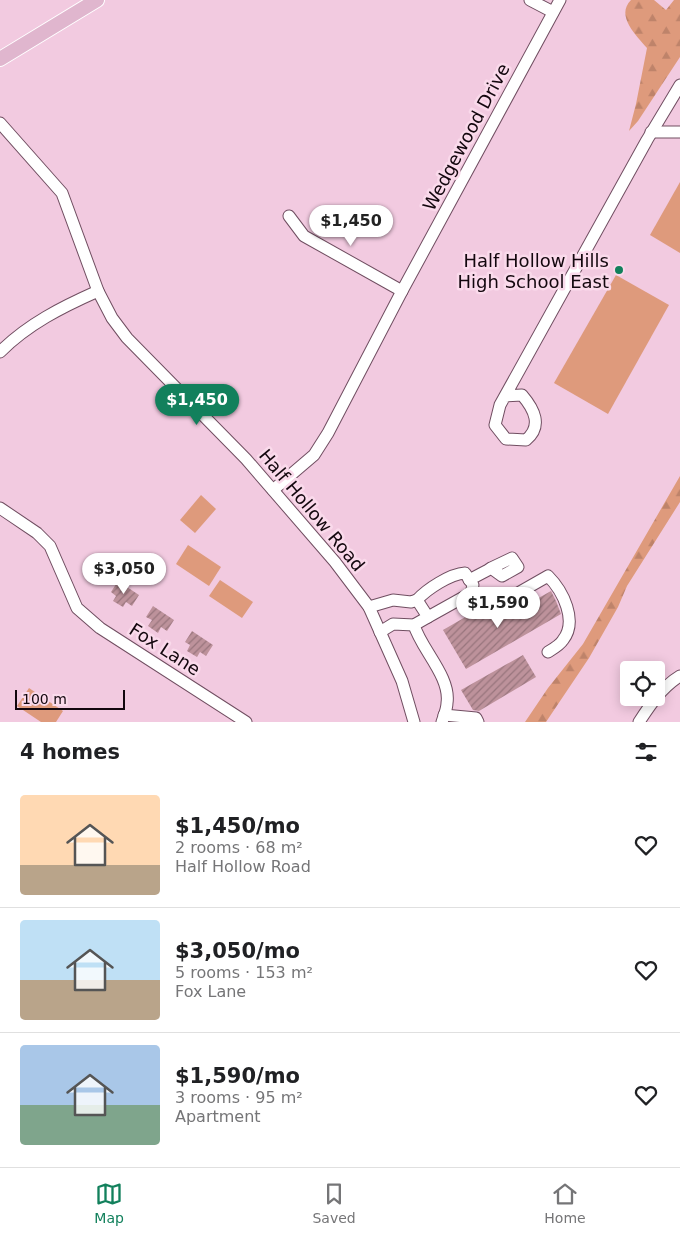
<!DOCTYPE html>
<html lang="en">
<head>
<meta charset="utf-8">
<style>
	:root { --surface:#fff; --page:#f6f6f6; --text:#202124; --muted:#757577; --line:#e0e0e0; --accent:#12805c }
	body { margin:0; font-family:"DejaVu Sans",sans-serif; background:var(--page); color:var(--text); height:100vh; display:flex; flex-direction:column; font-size:19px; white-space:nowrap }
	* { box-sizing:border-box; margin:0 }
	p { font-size:16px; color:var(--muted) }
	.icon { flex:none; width:28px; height:28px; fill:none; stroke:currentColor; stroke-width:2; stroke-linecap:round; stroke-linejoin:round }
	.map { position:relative; height:722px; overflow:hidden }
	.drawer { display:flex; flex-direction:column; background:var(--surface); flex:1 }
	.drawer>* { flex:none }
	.buttons { position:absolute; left:620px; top:661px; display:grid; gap:10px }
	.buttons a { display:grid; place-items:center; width:45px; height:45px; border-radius:5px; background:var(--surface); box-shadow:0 2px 12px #0003; font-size:25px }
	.scale { position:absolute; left:15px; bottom:12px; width:110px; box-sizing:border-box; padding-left:5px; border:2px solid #13070e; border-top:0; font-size:14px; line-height:18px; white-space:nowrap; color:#13070e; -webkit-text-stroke:4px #fadaeb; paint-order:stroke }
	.price { position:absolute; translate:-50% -42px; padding:0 11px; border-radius:18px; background:#fff; color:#222; font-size:16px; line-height:32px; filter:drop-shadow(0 1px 2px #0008) }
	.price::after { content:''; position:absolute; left:50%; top:30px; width:15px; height:11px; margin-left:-8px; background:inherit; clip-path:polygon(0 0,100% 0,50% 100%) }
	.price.selected { background:var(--accent); color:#fff }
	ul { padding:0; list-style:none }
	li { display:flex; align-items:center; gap:15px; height:125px; padding:0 20px }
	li+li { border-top:1px solid var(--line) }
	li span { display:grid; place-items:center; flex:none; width:140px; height:100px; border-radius:5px; color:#555 }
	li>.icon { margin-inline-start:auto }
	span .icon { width:60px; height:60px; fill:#fffc; stroke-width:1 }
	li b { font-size:21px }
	h2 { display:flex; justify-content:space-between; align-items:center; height:60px; padding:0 20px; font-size:21px }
	.tab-bar { display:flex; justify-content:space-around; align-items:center; height:70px; border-top:1px solid var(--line); background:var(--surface); font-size:14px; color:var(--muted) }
	.tab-bar a { display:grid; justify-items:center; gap:2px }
	.tab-bar .selected { color:var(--accent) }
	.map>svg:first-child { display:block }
	.forest { fill:url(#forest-firs) }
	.garden { fill:#de9a7c }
	.building { fill:url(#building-hatch) }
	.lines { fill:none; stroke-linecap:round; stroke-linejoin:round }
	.minor-casing { stroke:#704e61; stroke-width:13 }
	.major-casing { stroke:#fff; stroke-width:16 }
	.minor { stroke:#fff; stroke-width:11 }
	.major { stroke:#e0b6ce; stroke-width:14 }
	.poi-dot { fill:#12805c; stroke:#fadaeb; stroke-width:2 }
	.labels { text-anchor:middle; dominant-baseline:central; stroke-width:5; stroke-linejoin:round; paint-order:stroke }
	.street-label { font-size:18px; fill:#13070e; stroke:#fadaeb }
	.poi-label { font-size:18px; fill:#13070e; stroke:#fadaeb; text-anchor:end }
</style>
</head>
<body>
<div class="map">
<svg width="680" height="722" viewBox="0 0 680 722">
	<defs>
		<pattern id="forest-firs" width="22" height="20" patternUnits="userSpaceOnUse" patternTransform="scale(1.25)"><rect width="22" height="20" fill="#de9a7c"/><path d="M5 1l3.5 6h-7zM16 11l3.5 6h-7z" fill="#be836a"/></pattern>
		<pattern id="building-hatch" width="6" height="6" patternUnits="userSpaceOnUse" patternTransform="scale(1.25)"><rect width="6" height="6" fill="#bd929b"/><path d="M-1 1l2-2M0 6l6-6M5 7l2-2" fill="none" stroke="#98757d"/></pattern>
	</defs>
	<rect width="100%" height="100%" fill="#f2cae0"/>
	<g class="forest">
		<path d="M 631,0 L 654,0 L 666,10 L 674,0 L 680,0 L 680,57 L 638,121 L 629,131 L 636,104 L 647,48 C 637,36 615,16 631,0 Z"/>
		<path d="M 680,476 L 680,502 L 627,586 L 618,607 L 589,658 L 546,722 L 525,722 L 548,688 L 583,644 Z"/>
	</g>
	<g class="garden">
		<path d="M 680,182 L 680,253 L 650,235 Z"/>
		<path d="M 616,275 L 669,305 L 608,414 L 554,383 Z"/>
		<path d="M 201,495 L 216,509 L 195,533 L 180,520 Z"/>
		<path d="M 188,545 L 221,567 L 209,586 L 176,564 Z"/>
		<path d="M 220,580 L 253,602 L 242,618 L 209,596 Z"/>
		<path d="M 29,688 L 63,711 L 56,722 L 41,722 L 17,706 Z"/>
	</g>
	<g class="building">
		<path d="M 118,581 L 139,595 L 132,606 L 126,602 L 123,607 L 113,601 L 116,596 L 111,592 Z"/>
		<path d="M 551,591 L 556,601 L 561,614 L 466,669 L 443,630 L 481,608 L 482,611 L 490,606 L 498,621 Z"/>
		<path d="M 153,606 L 174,620 L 167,631 L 161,627 L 158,633 L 148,626 L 152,620 L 146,617 Z"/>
		<path d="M 192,631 L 213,645 L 206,656 L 200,652 L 197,657 L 187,651 L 190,645 L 185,642 Z"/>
		<path d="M 523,655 L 536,677 L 479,711 L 473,710 L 461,690 Z"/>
	</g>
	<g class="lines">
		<defs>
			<g id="minor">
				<path d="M 530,0 L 553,12"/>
				<path d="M 0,123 L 62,193 L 98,291 L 112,318 L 127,338 L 246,459 L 335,562 L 369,607 L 402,681 L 414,722"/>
				<path d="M 651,132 L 680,132"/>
				<path d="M 289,216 L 304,236 L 402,291"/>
				<path d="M 0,352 C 28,324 62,307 98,291"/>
				<path d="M 505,396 L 522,395 C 534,409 543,426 526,440 L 506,439 L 495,425 L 500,405 L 647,140 L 680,85"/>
				<path d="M 273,490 L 314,455 L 328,433 L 402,291 L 560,0"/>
				<path d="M 0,508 L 37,533 L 50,546 L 77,608 L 100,628 L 246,722"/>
				<path d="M 469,580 L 488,570 L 491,568 L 512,558 L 518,567 L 502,576 L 491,568"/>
				<path d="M 471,593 L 484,600 L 497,597 L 506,600 L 548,576 C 563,591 578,621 563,640 C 560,645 553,649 548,652"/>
				<path d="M 417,600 C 427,589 450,574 465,573 L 473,585 L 471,593 L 428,617"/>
				<path d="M 369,607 L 393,600 L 411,602 L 417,600 L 428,617 L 414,625 L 393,624 L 380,632"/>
				<path d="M 414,625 C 421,649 451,677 447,703 C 447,709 444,716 442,722"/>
				<path d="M 444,715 L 476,718 L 478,722"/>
				<path d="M 639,722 C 650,705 662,687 680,676"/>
			</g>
			<path id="major" d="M 0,59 L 97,0"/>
		</defs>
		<use href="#minor" class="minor-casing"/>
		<use href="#major" class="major-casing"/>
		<use href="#minor" class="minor"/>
		<use href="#major" class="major"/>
	</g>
	<circle class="poi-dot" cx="619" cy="270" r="5"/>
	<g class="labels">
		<g class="street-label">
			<text transform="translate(466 137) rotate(-62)">Wedgewood Drive</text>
			<text transform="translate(312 510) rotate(50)">Half Hollow Road</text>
			<text transform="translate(165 649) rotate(33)">Fox Lane</text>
		</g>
		<g class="poi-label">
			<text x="609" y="260">Half Hollow Hills<tspan x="609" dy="21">High School East</tspan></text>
		</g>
	</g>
</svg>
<div class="buttons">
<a><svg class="icon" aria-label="locate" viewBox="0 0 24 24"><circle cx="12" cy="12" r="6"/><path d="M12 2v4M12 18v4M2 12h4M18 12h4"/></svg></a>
</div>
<div class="scale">100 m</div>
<b class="price" style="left:351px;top:247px">$1,450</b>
<b class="price selected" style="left:197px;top:426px">$1,450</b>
<b class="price" style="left:124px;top:595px">$3,050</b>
<b class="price" style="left:498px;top:629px">$1,590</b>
</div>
<section class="drawer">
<h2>4 homes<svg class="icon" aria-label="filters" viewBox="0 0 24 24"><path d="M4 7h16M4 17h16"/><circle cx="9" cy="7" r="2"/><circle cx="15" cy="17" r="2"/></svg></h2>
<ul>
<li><span style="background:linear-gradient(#ffd9b3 70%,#b9a48a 0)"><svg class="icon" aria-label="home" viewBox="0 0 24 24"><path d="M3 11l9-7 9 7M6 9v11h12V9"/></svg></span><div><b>$1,450/mo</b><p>2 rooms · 68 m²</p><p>Half Hollow Road</p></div><svg class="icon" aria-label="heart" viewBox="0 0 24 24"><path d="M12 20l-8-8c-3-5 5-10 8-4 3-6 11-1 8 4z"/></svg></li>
<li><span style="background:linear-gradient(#bfe0f5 60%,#b9a48a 0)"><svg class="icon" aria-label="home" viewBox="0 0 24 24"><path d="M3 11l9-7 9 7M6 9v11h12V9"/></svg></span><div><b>$3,050/mo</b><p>5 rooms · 153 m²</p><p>Fox Lane</p></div><svg class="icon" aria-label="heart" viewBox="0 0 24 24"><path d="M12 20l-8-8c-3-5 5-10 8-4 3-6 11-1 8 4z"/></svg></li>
<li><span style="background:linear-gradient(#a9c7e8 60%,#7fa58c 0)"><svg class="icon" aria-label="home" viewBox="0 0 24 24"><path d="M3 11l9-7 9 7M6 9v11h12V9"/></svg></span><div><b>$1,590/mo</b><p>3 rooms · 95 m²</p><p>Apartment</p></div><svg class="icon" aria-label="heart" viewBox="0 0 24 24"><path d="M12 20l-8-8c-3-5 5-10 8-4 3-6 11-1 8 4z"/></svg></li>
</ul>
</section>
<nav class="tab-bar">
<a class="selected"><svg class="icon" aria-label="map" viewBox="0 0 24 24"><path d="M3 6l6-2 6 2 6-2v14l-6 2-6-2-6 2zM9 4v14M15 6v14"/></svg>Map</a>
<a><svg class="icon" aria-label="saved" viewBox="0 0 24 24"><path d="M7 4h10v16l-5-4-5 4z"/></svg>Saved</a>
<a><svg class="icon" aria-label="home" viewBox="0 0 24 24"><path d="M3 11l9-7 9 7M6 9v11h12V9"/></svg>Home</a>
</nav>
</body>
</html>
